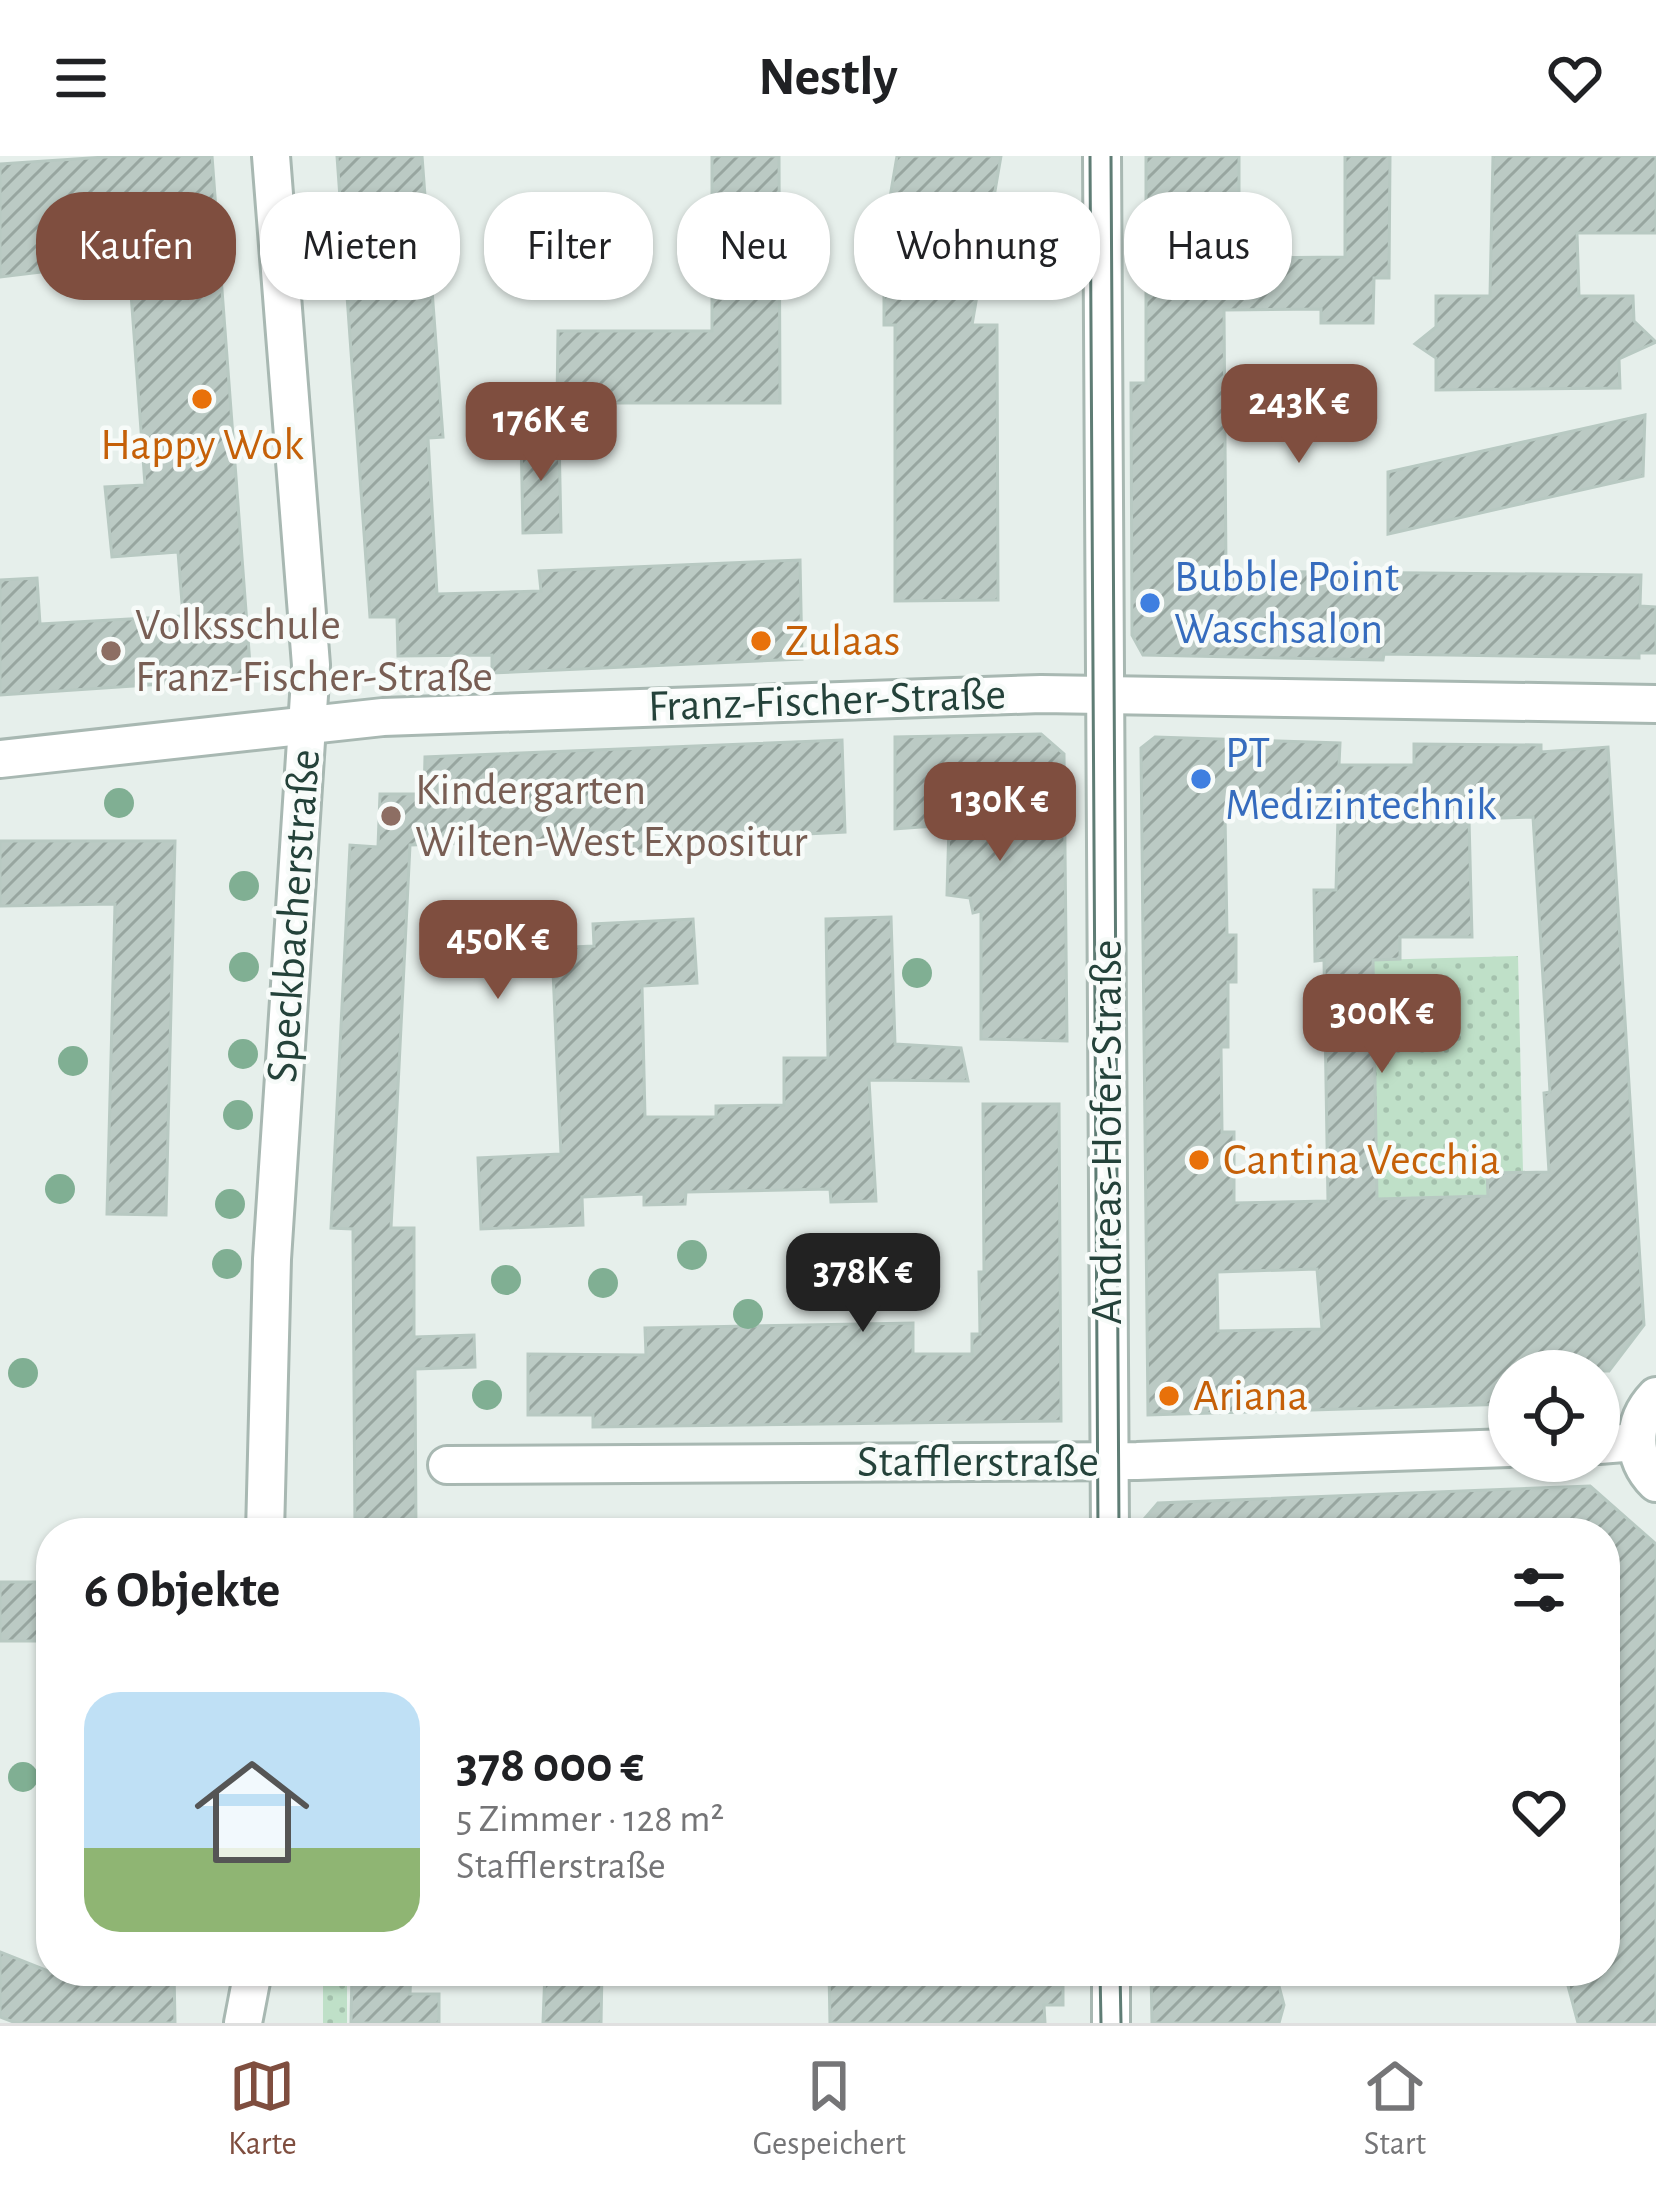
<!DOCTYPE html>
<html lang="de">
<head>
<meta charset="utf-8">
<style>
	:root { --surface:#fff; --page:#f2f2f2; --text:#202124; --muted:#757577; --line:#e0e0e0; --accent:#7f4e3f }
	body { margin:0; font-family:"Alegreya Sans",sans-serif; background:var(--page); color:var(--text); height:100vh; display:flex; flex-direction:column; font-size:45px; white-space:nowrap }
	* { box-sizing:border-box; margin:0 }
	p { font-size:39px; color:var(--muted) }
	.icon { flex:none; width:66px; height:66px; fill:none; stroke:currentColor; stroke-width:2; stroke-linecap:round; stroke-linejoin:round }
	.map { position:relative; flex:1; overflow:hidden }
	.side { position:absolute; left:36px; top:1362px; width:1584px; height:468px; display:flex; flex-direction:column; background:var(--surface); border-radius:48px; box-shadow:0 3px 9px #0004 }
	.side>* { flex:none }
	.guide { position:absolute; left:36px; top:36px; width:1584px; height:108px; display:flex; gap:24px }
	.tools { position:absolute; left:1488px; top:1194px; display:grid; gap:24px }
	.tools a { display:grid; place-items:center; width:132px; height:132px; border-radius:50%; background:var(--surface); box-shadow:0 3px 9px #0004; font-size:60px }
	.price { position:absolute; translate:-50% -102px; padding:0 27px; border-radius:24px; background:var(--accent); color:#fff; font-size:39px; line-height:78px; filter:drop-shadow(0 3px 6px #0008) }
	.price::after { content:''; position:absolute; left:50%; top:72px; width:36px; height:27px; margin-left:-18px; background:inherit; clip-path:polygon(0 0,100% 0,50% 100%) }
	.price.current { background:#222; color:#fff }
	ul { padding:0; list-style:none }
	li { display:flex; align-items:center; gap:36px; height:300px; padding:0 48px }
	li+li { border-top:3px solid var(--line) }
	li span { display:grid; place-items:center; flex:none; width:336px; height:240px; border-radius:36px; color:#555 }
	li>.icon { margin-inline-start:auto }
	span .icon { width:144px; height:144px; fill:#fffc; stroke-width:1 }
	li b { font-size:51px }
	h2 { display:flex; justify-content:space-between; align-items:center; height:144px; padding:0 48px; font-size:51px }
	.pill { padding:0 42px; border-radius:48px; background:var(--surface); box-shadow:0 3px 9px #0004; font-size:42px; line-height:108px }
	.pill.current { background:var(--accent); color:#fff }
	header { display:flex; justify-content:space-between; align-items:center; height:156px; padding:0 48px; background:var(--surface); font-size:54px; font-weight:700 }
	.tab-bar { display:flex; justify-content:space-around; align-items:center; height:168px; border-top:3px solid var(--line); background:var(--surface); font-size:33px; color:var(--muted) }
	.tab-bar a { display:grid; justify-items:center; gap:6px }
	.tab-bar .current { color:var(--accent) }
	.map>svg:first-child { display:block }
	.grass { fill:url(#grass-dots) }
	.building { fill:url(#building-hatch); stroke:#b8c9c2; stroke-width:3; fill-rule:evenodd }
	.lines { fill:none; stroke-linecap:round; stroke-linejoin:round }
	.minor-casing { stroke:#a8b8b2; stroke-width:42 }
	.tertiary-casing { stroke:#a8b8b2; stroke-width:42 }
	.minor { stroke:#fff; stroke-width:36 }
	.tertiary { stroke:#fff; stroke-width:36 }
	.tram { stroke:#5f7d75; stroke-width:3 }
	.tree { fill:#80af93 }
	.food-dot { fill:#e8710a; stroke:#f7fbf9; stroke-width:4.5 }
	.shop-dot { fill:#3f7fe0; stroke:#f7fbf9; stroke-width:4.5 }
	.education-dot { fill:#8d6e63; stroke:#f7fbf9; stroke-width:4.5 }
	.labels { text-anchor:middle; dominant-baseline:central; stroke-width:9; stroke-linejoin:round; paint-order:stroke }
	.food-label { font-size:45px; fill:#c56008; stroke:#f7fbf9; text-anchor:start }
	.shop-label { font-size:45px; fill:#366cbe; stroke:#f7fbf9; text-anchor:start }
	.education-label { font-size:45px; fill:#785e54; stroke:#f7fbf9; text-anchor:start }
	.street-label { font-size:45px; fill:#24423a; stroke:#f7fbf9 }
</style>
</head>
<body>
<header><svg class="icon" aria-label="menu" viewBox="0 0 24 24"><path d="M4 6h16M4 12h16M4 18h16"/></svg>Nestly<svg class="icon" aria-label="heart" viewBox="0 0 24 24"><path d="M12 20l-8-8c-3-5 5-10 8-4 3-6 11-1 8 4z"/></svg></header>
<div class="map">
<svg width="1656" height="1867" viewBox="0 0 1656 1867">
	<defs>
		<pattern id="grass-dots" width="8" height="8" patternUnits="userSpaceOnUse" patternTransform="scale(3)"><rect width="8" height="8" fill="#bfe0c8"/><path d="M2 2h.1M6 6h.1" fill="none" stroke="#a4c1ad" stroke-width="1.8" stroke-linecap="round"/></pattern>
		<pattern id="building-hatch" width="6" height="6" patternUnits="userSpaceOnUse" patternTransform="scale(3)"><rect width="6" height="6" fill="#bbcac4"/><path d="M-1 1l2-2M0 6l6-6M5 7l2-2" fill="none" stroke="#98a6a0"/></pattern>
	</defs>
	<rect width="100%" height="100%" fill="#e6efeb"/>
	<g class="grass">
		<path d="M 1518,800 L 1523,1016 L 1488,1017 L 1488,1040 L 1377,1043 L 1373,804 Z"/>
		<rect x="323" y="1815" width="24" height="52"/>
	</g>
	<g class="building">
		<path d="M 120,0 L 212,0 L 251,522 L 0,539 L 0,424 L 37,422 L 40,468 L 183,460 L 178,396 L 112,401 L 105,331 L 145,329 L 126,69 L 87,96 L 49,100 L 50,115 L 0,121 L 0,8 Z"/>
		<path d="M 337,0 L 422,0 L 443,281 L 428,282 L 437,438 L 541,435 L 539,415 L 800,404 L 802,503 L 492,517 L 492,499 L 398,500 L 397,461 L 370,461 Z"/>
		<path d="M 712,0 L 779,0 L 780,247 L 557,247 L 558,175 L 712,175 Z"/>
		<path d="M 897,0 L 1001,0 L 972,169 L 997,169 L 998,444 L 895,445 L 895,169 L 884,169 L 884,120 L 877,118 Z"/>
		<path d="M 1146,0 L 1239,0 L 1239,102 L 1345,101 L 1345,0 L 1390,0 L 1389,122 L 1374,122 L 1373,167 L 1321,167 L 1321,153 L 1224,154 L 1226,415 L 1641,419 L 1640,450 L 1656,451 L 1656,497 L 1639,497 L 1639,502 L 1384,498 L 1383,504 L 1143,499 L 1132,479 L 1131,227 L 1146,227 Z"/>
		<path d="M 1493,0 L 1656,0 L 1656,77 L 1577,77 L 1579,140 L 1633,140 L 1634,165 L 1656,186 L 1619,203 L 1620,232 L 1436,234 L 1436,202 L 1415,188 L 1436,171 L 1436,140 L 1490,140 Z"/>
		<path d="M 1645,259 L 1643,320 L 1388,378 L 1388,316 Z"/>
		<path d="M 521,280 L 559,280 L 561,376 L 523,377 Z"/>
		<path d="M 1041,578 L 1064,598 L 1067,885 L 981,883 L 981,755 L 973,757 L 970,742 L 947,739 L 949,669 L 895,673 L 895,581 Z"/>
		<path d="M 1155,581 L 1340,587 L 1339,609 L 1414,609 L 1414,588 L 1541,589 L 1541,596 L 1608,591 L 1644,1169 L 1609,1215 L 1509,1215 L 1509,1248 L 1148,1259 L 1141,592 ZM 1225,657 L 1338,660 L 1336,734 L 1314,734 L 1315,805 L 1324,804 L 1328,1045 L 1234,1047 L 1234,976 L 1222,976 L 1221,891 L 1228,891 L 1228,826 L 1236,826 L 1236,779 L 1227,779 ZM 1533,661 L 1550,936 L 1544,937 L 1549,1016 L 1487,1017 L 1488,1040 L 1377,1043 L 1373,804 L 1400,803 L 1400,781 L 1472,781 L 1469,663 ZM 1317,1113 L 1322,1173 L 1218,1175 L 1217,1116 Z"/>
		<path d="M 842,584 L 845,676 L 765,680 L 765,691 L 731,692 L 730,678 L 647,682 L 647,695 L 582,695 L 582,684 L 410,689 L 391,1072 L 414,1072 L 414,1181 L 474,1179 L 475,1211 L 415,1213 L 416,1377 L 355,1377 L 353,1073 L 331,1072 L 350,689 L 378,691 L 380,638 L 424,638 L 425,601 Z"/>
		<path d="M 0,685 L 175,685 L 166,1059 L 107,1058 L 115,748 L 0,750 Z"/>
		<path d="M 891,761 L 895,888 L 961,892 L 968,925 L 869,924 L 876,1045 L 831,1046 L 830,1033 L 686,1036 L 685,1048 L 644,1049 L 644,1038 L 582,1041 L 583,1069 L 481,1073 L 478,1002 L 561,998 L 552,792 L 594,790 L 593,768 L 693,763 L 697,827 L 642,830 L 645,961 L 716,961 L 716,950 L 784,949 L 784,902 L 828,902 L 826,763 Z"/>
		<path d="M 983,948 L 1059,948 L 1061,1265 L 593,1271 L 593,1259 L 528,1259 L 528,1198 L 646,1199 L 645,1172 L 913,1167 L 913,1198 L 972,1198 L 972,1178 L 980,1178 L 979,1116 L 984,1116 Z"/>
		<path d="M 1590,1330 L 1656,1388 L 1656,1867 L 1578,1867 L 1564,1815 L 1605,1815 L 1605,1377 L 1132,1377 L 1158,1347 Z"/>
		<rect x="0" y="1426" width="51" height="59"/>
		<path d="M 0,1796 L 58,1819 L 174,1815 L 175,1867 L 16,1867 L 0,1861 Z"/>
		<path d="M 352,1815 L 411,1815 L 410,1838 L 439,1838 L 439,1867 L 351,1867 Z"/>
		<path d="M 545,1815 L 602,1815 L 601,1867 L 543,1867 Z"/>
		<path d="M 829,1815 L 1063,1815 L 1063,1849 L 1044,1849 L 1045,1867 L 830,1867 Z"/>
		<path d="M 1151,1815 L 1275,1815 L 1284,1849 L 1279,1867 L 1152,1867 Z"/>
	</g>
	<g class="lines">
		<defs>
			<g id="minor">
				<path d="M 0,603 L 383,561 L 1041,538 L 1656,548"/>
				<path d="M 1656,1240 C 1631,1266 1631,1302 1656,1327"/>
				<path d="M 1599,1289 L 1636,1286"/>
				<path d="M 447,1309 L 1137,1305 L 1509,1292"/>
				<path d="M 265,1377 L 272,1103 L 311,509 L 271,0"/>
				<path d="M 243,1867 L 253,1815"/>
			</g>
			<g id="tertiary">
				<path d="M 1102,0 L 1110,1377"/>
				<path d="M 1111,1867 L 1111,1815"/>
			</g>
		</defs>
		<use href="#minor" class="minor-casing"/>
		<use href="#tertiary" class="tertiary-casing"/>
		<use href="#minor" class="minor"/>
		<use href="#tertiary" class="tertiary"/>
		<g class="tram">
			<path d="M 1090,0 L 1098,1377"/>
			<path d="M 1111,0 L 1119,1377"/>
			<path d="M 1100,1815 L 1101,1867"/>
			<path d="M 1120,1815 L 1121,1867"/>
		</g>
	</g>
	<g class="tree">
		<circle cx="119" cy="647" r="15"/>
		<circle cx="244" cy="730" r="15"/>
		<circle cx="244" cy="811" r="15"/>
		<circle cx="917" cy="817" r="15"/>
		<circle cx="243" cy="898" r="15"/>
		<circle cx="73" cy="905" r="15"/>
		<circle cx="238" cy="959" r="15"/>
		<circle cx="60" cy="1033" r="15"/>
		<circle cx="230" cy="1048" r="15"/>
		<circle cx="692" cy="1099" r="15"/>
		<circle cx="227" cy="1108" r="15"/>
		<circle cx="835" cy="1123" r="15"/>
		<circle cx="506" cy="1124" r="15"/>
		<circle cx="603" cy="1127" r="15"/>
		<circle cx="748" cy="1158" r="15"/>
		<circle cx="23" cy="1217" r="15"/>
		<circle cx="487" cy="1239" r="15"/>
		<circle cx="23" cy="1621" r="15"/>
	</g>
	<g class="food-dot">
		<circle cx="202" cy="243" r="12"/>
		<circle cx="761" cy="485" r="12"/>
		<circle cx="1199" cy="1004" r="12"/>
		<circle cx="1169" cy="1240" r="12"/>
	</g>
	<g class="shop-dot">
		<circle cx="1150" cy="447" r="12"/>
		<circle cx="1201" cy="623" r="12"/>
	</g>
	<g class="education-dot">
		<circle cx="111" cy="495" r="12"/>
		<circle cx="391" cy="660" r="12"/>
	</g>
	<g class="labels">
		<g class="food-label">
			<text x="202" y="289" text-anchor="middle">Happy Wok</text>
			<text x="785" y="485">Zulaas</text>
			<text x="1223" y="1004">Cantina Vecchia</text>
			<text x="1193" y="1240">Ariana</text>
		</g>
		<g class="shop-label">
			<text x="1174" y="421">Bubble Point<tspan x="1174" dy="52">Waschsalon</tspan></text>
			<text x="1225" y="597">PT<tspan x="1225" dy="52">Medizintechnik</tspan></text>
		</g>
		<g class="education-label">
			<text x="135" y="469">Volksschule<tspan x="135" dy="52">Franz-Fischer-Straße</tspan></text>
			<text x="415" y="634">Kindergarten<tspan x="415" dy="52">Wilten-West Expositur</tspan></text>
		</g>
		<g class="street-label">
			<text transform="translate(827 545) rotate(-2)">Franz-Fischer-Straße</text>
			<text transform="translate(294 760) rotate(-86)">Speckbacherstraße</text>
			<text transform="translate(1107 976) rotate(-90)">Andreas-Hofer-Straße</text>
			<text x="978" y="1306">Stafflerstraße</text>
		</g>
	</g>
</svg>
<div class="tools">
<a><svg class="icon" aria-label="locate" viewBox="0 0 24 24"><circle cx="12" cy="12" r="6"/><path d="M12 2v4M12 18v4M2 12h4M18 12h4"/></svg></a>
</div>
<b class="price" style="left:1299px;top:310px">243K €</b>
<b class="price" style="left:541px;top:328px">176K €</b>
<b class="price" style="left:1000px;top:708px">130K €</b>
<b class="price" style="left:498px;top:846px">450K €</b>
<b class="price" style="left:1382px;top:920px">300K €</b>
<b class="price current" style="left:863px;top:1179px">378K €</b>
<div class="guide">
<a class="pill current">Kaufen</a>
<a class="pill">Mieten</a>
<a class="pill">Filter</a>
<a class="pill">Neu</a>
<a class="pill">Wohnung</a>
<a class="pill">Haus</a>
</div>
<section class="side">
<h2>6 Objekte<svg class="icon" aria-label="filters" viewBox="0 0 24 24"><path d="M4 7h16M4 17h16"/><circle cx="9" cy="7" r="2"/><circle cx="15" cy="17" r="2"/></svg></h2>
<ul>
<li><span style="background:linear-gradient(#bfe0f5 65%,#8fb573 0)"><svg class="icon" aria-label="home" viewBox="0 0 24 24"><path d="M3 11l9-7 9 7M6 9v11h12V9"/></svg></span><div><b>378 000 €</b><p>5 Zimmer · 128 m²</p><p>Stafflerstraße</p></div><svg class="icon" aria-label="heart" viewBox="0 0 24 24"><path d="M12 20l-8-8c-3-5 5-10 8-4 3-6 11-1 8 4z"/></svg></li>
</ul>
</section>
</div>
<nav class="tab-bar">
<a class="current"><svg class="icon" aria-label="map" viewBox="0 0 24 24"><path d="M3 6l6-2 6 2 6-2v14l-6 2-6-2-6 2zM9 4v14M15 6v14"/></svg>Karte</a>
<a><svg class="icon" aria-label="saved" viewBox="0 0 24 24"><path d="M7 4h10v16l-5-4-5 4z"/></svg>Gespeichert</a>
<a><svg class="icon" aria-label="home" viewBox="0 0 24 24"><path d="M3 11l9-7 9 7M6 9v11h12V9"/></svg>Start</a>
</nav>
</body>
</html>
